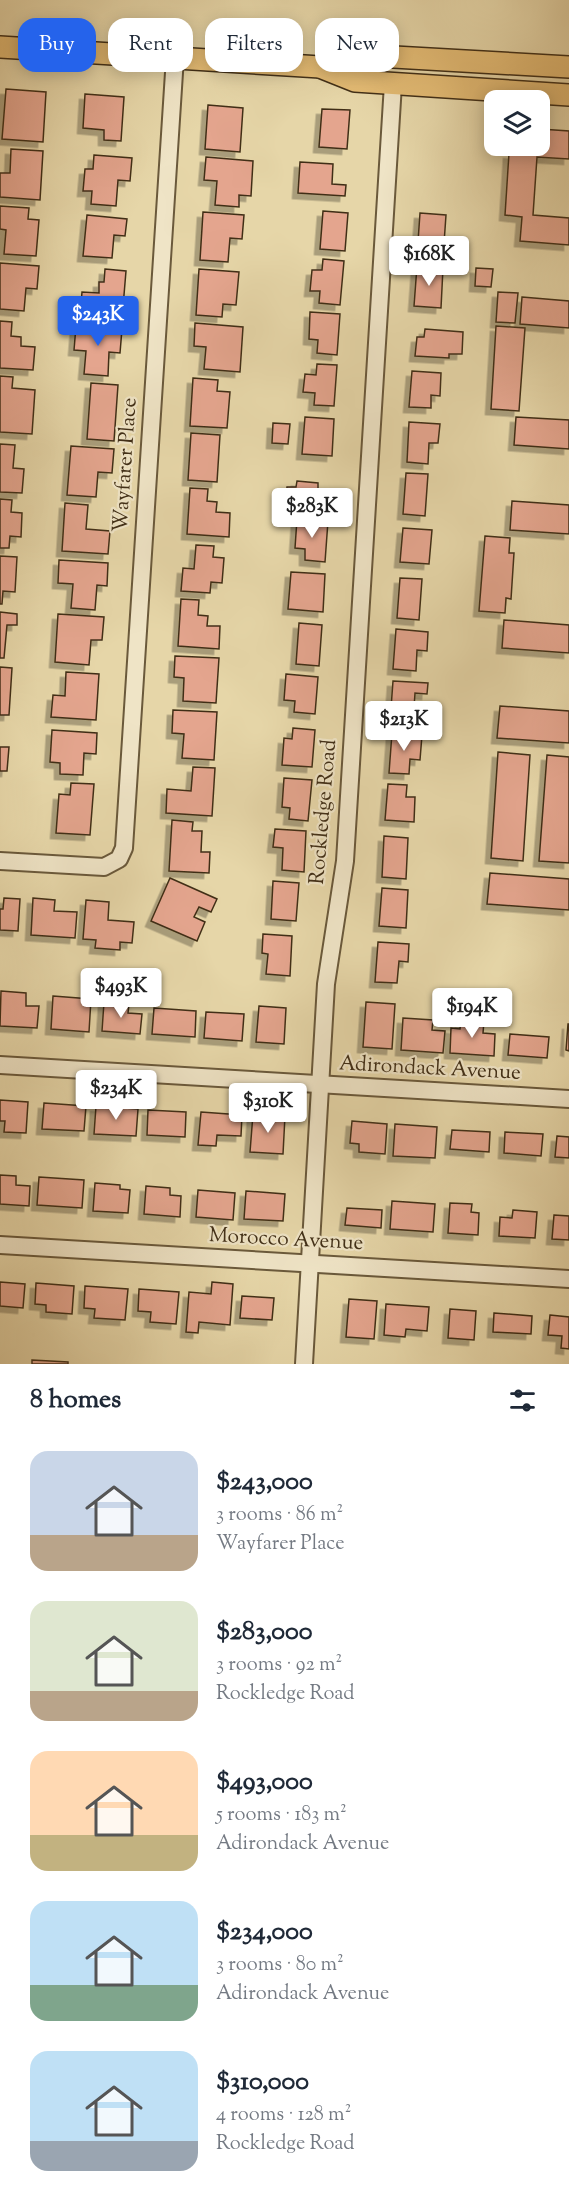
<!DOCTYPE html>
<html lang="en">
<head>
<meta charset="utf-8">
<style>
	:root { --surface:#fff; --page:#f2f2f3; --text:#1f2937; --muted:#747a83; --accent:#2563eb }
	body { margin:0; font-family:"Sorts Mill Goudy",serif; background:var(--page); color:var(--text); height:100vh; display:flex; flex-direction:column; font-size:22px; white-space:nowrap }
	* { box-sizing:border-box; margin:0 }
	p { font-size:20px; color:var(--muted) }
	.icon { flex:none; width:33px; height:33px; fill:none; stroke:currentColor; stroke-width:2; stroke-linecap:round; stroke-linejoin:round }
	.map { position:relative; height:1364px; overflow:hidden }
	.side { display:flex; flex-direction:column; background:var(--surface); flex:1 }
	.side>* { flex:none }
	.top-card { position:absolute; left:18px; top:18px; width:534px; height:54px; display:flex; gap:12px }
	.fabs { position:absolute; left:484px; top:90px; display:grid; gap:12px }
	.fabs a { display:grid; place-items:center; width:66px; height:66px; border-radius:12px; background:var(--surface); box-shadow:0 3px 15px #0003; font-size:30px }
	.price { position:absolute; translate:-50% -51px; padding:0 14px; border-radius:6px; background:#fff; color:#222; font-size:20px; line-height:39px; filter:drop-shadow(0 2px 3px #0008) }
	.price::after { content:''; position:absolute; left:50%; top:36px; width:18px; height:14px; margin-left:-9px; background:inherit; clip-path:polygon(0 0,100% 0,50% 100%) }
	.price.current { background:var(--accent); color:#fff }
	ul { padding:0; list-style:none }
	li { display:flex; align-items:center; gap:18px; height:150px; padding:0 30px }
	li span { display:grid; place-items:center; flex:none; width:168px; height:120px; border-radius:18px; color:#555 }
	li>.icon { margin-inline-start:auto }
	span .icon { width:72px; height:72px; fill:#fffc; stroke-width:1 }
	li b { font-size:26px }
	h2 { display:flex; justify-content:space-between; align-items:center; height:72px; padding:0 30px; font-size:26px }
	.chip { padding:0 21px; border-radius:18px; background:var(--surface); box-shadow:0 3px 15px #0003; font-size:21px; line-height:54px }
	.chip.current { background:var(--accent); color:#fff }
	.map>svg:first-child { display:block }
	.building { fill:#e4a58e; stroke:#412f17; stroke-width:1.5; filter:url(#shadow) }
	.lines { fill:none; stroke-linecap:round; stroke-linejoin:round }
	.minor-casing { stroke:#6a593b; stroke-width:20 }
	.major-casing { stroke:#412f17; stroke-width:24 }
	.minor { stroke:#efe4c6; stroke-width:16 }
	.major { stroke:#e3bb74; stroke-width:21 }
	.labels { text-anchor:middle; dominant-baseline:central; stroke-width:4.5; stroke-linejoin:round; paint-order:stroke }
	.street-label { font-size:21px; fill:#412f17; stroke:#efe4c6 }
</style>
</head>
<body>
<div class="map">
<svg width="569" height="1364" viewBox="0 0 569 1364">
	<defs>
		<filter id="shadow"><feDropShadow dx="-5.5" dy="5.5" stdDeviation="0" flood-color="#0004"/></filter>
	</defs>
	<rect width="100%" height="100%" fill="#e6d6a8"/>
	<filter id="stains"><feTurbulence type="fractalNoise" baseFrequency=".00333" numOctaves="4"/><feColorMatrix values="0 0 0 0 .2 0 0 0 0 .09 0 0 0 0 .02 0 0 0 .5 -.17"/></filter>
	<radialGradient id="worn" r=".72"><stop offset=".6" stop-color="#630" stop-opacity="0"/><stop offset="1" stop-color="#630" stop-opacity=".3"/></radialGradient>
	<g class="building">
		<path d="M 6,89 L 46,92 L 43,142 L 2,139 Z"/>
		<path d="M 85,94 L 124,97 L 121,141 L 104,140 L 104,130 L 83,128 Z"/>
		<path d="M 208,105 L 243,108 L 240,152 L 205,149 Z"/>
		<path d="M 322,109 L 350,110 L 347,149 L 319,147 Z"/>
		<path d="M 540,129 L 569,131 L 569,159 L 537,157 L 533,215 L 569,218 L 569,245 L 520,241 L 522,217 L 505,215 L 509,153 L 525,155 L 525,146 L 540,146 Z"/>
		<path d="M 11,149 L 43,151 L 40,200 L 0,197 L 0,173 L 10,173 Z"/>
		<path d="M 94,155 L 132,158 L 130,181 L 118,180 L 116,206 L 91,204 L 92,191 L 83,191 L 85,169 L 93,169 Z"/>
		<path d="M 206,157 L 253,161 L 251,196 L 239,195 L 239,207 L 215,205 L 217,181 L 204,180 Z"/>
		<path d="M 300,162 L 333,164 L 332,184 L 346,185 L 345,196 L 298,193 Z"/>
		<path d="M 0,206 L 29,208 L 28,219 L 39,220 L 36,256 L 4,254 L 6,230 L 0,229 Z"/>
		<path d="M 323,211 L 348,213 L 345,251 L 320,249 Z"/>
		<path d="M 203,212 L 244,215 L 242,239 L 230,238 L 228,262 L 200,260 Z"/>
		<path d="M 420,213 L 446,215 L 443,258 L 417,256 Z"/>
		<path d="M 87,215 L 127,219 L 125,236 L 114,235 L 112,258 L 83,256 Z"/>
		<path d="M 323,259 L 344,261 L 340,305 L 319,303 L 320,291 L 310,291 L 312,270 L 322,270 Z"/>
		<path d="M 0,263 L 39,266 L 37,289 L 26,288 L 24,311 L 0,309 Z"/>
		<path d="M 417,266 L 443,268 L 441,308 L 414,306 Z"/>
		<path d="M 476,268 L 493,269 L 491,287 L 475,286 Z"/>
		<path d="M 105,269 L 126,271 L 122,319 L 80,316 L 82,292 L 99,293 L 99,282 L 104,282 Z"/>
		<path d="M 199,269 L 239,272 L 236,305 L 223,304 L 222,317 L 196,315 Z"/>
		<path d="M 498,292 L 518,293 L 515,323 L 496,322 Z"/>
		<path d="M 522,297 L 569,301 L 569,328 L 520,324 Z"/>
		<path d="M 310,312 L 340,314 L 337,355 L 317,353 L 318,340 L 309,339 Z"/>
		<path d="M 0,321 L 12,322 L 11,336 L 21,337 L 21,346 L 35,347 L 33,370 L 0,368 Z"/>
		<path d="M 195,323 L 243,327 L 240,372 L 204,369 L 206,347 L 194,346 Z"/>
		<path d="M 76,326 L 122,329 L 120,353 L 109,352 L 108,376 L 84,374 L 86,351 L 74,350 Z"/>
		<path d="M 496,326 L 525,328 L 519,411 L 491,409 Z"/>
		<path d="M 425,329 L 463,332 L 462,354 L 449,354 L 449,358 L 415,356 L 417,337 L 424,337 Z"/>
		<path d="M 317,364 L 337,365 L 334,406 L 314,405 L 315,393 L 303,392 L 305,374 L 316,375 Z"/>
		<path d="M 412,371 L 441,373 L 440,396 L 431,395 L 431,408 L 409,407 Z"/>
		<path d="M 0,376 L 13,377 L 12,388 L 35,390 L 32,434 L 0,432 Z"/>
		<path d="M 193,378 L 218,380 L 217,391 L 230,392 L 227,428 L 190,426 Z"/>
		<path d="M 91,383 L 118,385 L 114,441 L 87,439 Z"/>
		<path d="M 305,417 L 334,419 L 332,456 L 302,454 Z"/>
		<path d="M 516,417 L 569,420 L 569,449 L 514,445 Z"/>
		<path d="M 409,422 L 440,424 L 438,443 L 429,443 L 428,464 L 407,462 Z"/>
		<path d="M 273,423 L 290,424 L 288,444 L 272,443 Z"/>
		<path d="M 191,433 L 220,435 L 217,482 L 188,480 Z"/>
		<path d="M 0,444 L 15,445 L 13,468 L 24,469 L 22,493 L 0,492 Z"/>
		<path d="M 71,446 L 114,449 L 112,473 L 98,472 L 96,497 L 67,495 Z"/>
		<path d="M 406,473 L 428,474 L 425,516 L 403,514 Z"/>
		<path d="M 297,481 L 318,483 L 318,494 L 328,494 L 327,511 L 285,508 L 287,487 L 296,487 Z"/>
		<path d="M 190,488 L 208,489 L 207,501 L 217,502 L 216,512 L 230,513 L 229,537 L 187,534 Z"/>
		<path d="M 0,499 L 12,500 L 11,512 L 22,513 L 21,537 L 10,536 L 9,548 L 0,548 Z"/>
		<path d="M 512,501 L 569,505 L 569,534 L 510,530 Z"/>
		<path d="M 65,503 L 88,505 L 86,529 L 110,531 L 108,554 L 62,551 Z"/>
		<path d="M 297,519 L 328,521 L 325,562 L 305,560 L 305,549 L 295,548 Z"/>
		<path d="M 403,528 L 432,530 L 429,564 L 400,562 Z"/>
		<path d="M 485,536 L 510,538 L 509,553 L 514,553 L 511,599 L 506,598 L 505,613 L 479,611 Z"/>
		<path d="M 196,545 L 214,546 L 213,557 L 224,558 L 222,583 L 211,582 L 210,593 L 181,591 L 183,568 L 194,569 Z"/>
		<path d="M 0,556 L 17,557 L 15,592 L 3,591 L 2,604 L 0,604 Z"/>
		<path d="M 59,560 L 108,563 L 107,586 L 97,585 L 95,610 L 71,608 L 73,584 L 58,583 Z"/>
		<path d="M 291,572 L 325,574 L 323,612 L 288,609 Z"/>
		<path d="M 400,578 L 422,579 L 419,620 L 397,618 Z"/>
		<path d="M 181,599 L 199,600 L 198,615 L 208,616 L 207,626 L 220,626 L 219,649 L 178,646 Z"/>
		<path d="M 0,612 L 17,614 L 17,625 L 7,625 L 4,658 L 0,658 Z"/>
		<path d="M 58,614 L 104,617 L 102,640 L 91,640 L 89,665 L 55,662 Z"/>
		<path d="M 504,620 L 569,625 L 569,653 L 502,648 Z"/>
		<path d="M 299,623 L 322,625 L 319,666 L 296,664 Z"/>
		<path d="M 396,629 L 428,632 L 427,651 L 417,650 L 416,671 L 393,669 Z"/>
		<path d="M 175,656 L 219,658 L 216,703 L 183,701 L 184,678 L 174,677 Z"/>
		<path d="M 0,667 L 12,668 L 9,715 L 0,715 Z"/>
		<path d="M 66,672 L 99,674 L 96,720 L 51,717 L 53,695 L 65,696 Z"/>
		<path d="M 286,674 L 318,677 L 315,714 L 294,712 L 295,701 L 284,700 Z"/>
		<path d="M 393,681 L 428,683 L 427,694 L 415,693 L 413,724 L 390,722 Z"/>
		<path d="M 500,706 L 569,711 L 569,743 L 497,738 Z"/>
		<path d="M 173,710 L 217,712 L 214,760 L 182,758 L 184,734 L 172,733 Z"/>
		<path d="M 293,728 L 315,730 L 312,767 L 282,765 L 284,738 L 292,739 Z"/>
		<path d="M 52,730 L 97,733 L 96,754 L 84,753 L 83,775 L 60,774 L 60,763 L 50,762 Z"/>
		<path d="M 392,733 L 422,735 L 420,760 L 410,759 L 409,774 L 389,773 Z"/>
		<path d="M 0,747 L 9,747 L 7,771 L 0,771 Z"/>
		<path d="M 498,752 L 530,755 L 523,861 L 491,858 Z"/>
		<path d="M 547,755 L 569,757 L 569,863 L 539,861 Z"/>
		<path d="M 193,767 L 215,768 L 212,816 L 166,813 L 167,789 L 191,791 Z"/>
		<path d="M 284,778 L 312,780 L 308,821 L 289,819 L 290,808 L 282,807 Z"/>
		<path d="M 71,783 L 94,784 L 90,835 L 56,833 L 59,794 L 70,795 Z"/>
		<path d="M 388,784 L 407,785 L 406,797 L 415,797 L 414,822 L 385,820 Z"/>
		<path d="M 172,820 L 193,822 L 192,831 L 202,831 L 201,852 L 210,852 L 209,873 L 169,871 Z"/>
		<path d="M 275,829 L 306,831 L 304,872 L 282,870 L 283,848 L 273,847 Z"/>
		<path d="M 384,836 L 408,838 L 406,879 L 382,877 Z"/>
		<path d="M 490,873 L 569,879 L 569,910 L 487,904 Z"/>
		<path d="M 170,878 L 217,899 L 211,912 L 199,907 L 194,917 L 205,922 L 197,941 L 151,921 Z"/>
		<path d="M 273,881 L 299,883 L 296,921 L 271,919 Z"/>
		<path d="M 382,888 L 408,890 L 406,928 L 379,926 Z"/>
		<path d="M 4,898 L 20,899 L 18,931 L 0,930 L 0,909 L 3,909 Z"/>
		<path d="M 33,898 L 55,900 L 54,911 L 77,912 L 75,938 L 31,935 Z"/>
		<path d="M 86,900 L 109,902 L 108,920 L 134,922 L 132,943 L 120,942 L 120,950 L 95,948 L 96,940 L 83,939 Z"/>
		<path d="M 263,934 L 292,936 L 290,976 L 266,974 L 268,954 L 262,953 Z"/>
		<path d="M 378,942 L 409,944 L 408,962 L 399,961 L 397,983 L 375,982 Z"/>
		<path d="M 1,991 L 26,993 L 26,1006 L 39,1006 L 37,1028 L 0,1026 Z"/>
		<path d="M 53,996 L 91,999 L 89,1032 L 51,1029 Z"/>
		<path d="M 104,1002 L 129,1004 L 128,1013 L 142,1014 L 140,1034 L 102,1031 Z"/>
		<path d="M 366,1002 L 395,1004 L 392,1049 L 363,1047 Z"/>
		<path d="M 259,1006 L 286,1008 L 284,1044 L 256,1042 Z"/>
		<path d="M 154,1008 L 196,1011 L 195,1037 L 152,1034 Z"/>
		<path d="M 206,1012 L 244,1014 L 242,1041 L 204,1038 Z"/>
		<path d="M 403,1018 L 433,1020 L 432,1030 L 445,1031 L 443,1053 L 401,1050 Z"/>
		<path d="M 461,1019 L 484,1021 L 483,1033 L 495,1034 L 494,1056 L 450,1053 L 451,1028 L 460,1029 Z"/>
		<path d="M 568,1024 L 569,1024 L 569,1051 L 566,1050 Z"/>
		<path d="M 510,1034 L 549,1037 L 547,1058 L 508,1055 Z"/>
		<path d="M 0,1100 L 28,1102 L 26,1133 L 4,1132 L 5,1121 L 0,1121 Z"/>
		<path d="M 44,1103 L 86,1106 L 84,1131 L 42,1129 Z"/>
		<path d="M 96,1106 L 138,1109 L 136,1136 L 94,1134 Z"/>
		<path d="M 148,1110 L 186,1112 L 185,1137 L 147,1135 Z"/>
		<path d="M 201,1112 L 242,1115 L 241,1136 L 217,1135 L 216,1146 L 198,1145 Z"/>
		<path d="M 253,1114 L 285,1116 L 283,1154 L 250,1152 Z"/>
		<path d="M 352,1121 L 387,1124 L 385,1154 L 359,1152 L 359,1144 L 350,1143 Z"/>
		<path d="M 395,1124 L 437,1127 L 435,1158 L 393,1156 Z"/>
		<path d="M 452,1130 L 490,1132 L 489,1152 L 450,1149 Z"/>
		<path d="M 505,1132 L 543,1134 L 541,1156 L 504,1153 Z"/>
		<path d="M 557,1136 L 569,1137 L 569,1158 L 555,1157 Z"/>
		<path d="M 0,1175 L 16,1176 L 16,1185 L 30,1186 L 29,1206 L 0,1204 Z"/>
		<path d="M 39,1177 L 84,1180 L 82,1208 L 37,1205 Z"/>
		<path d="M 95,1183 L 120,1185 L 120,1189 L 130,1190 L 128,1213 L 93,1211 Z"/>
		<path d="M 146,1186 L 170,1188 L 170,1195 L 181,1196 L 180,1217 L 144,1214 Z"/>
		<path d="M 198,1190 L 235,1193 L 233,1220 L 196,1217 Z"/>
		<path d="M 246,1191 L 285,1194 L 283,1221 L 244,1219 Z"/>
		<path d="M 392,1201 L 435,1204 L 433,1232 L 390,1229 Z"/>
		<path d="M 450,1203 L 472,1204 L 471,1212 L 479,1213 L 478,1235 L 448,1233 Z"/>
		<path d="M 347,1208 L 382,1210 L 381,1228 L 345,1225 Z"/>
		<path d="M 513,1210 L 537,1212 L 535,1238 L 499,1236 L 500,1217 L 512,1218 Z"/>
		<path d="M 554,1215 L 569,1216 L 569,1240 L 552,1239 Z"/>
		<path d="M 0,1282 L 25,1284 L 23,1308 L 0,1306 Z"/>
		<path d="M 212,1282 L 233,1284 L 230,1325 L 199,1322 L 198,1333 L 186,1332 L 189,1292 L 211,1294 Z"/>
		<path d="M 36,1283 L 74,1286 L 72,1314 L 46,1312 L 46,1305 L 35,1304 Z"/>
		<path d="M 85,1286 L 128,1289 L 125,1320 L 94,1318 L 95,1309 L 84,1308 Z"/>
		<path d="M 139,1289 L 179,1292 L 176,1324 L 150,1322 L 151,1312 L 138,1311 Z"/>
		<path d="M 242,1296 L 274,1298 L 272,1320 L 240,1318 Z"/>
		<path d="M 349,1299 L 377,1301 L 374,1339 L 346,1337 Z"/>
		<path d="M 386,1304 L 429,1307 L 427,1331 L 406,1329 L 405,1337 L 384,1335 Z"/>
		<path d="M 450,1309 L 476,1311 L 474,1340 L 448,1338 Z"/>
		<path d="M 494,1313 L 532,1316 L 531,1334 L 493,1332 Z"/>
		<path d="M 550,1315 L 569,1317 L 569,1349 L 561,1348 L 562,1336 L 548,1335 Z"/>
		<path d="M 32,1360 L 68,1362 L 68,1364 L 32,1364 Z"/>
	</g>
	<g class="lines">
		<defs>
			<g id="minor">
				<path d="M 0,861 L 104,867 L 119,859 L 124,848 L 175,57"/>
				<path d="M 0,1065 L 569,1099"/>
				<path d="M 0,1245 L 569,1279"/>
				<path d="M 304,1364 L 326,984 L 345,861 L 393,84"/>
			</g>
			<g id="major">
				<path d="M 0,47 L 320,67 L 355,81 L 569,95"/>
				<path d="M 320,67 L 359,55 L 569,67"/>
			</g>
		</defs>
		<use href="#minor" class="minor-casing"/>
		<use href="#major" class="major-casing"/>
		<use href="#minor" class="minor"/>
		<use href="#major" class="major"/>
	</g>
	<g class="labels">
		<g class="street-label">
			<text transform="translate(126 465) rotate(-86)">Wayfarer Place</text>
			<text transform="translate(324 812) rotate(-85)">Rockledge Road</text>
			<text transform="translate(430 1069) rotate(3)">Adirondack Avenue</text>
			<text transform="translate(286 1240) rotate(3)">Morocco Avenue</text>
		</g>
	</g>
	<rect width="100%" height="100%" filter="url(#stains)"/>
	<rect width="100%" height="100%" fill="url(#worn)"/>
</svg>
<div class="fabs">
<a><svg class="icon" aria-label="layers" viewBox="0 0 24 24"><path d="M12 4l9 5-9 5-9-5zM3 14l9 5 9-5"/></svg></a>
</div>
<b class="price" style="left:429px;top:287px">$168K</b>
<b class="price current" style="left:98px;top:347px">$243K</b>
<b class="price" style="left:312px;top:539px">$283K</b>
<b class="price" style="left:404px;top:752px">$213K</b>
<b class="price" style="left:121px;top:1019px">$493K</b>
<b class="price" style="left:472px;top:1039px">$194K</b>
<b class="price" style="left:116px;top:1121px">$234K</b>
<b class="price" style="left:268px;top:1134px">$310K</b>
<div class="top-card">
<a class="chip current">Buy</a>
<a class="chip">Rent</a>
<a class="chip">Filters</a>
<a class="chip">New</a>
</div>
</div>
<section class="side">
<h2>8 homes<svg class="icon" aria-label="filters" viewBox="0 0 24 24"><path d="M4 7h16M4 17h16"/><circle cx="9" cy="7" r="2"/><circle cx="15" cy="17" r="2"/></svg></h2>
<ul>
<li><span style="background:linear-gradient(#c9d6e8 70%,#b9a48a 0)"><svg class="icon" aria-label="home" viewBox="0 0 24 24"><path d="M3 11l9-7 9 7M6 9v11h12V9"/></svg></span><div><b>$243,000</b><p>3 rooms · 86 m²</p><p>Wayfarer Place</p></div></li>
<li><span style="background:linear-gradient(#dfe7d0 75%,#b9a48a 0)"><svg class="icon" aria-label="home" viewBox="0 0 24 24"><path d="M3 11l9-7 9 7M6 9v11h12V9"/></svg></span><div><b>$283,000</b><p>3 rooms · 92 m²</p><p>Rockledge Road</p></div></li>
<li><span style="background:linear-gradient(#ffd9b3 70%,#c2b280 0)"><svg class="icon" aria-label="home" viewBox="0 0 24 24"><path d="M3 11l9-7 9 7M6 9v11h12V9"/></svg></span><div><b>$493,000</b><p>5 rooms · 183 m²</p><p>Adirondack Avenue</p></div></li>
<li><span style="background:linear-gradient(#bfe0f5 70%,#7fa58c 0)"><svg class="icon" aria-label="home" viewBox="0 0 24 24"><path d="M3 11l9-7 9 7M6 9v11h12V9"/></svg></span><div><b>$234,000</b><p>3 rooms · 80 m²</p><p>Adirondack Avenue</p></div></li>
<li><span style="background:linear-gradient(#bfe0f5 75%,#9aa5b1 0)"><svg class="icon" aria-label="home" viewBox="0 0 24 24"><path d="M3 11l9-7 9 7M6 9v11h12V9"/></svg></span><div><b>$310,000</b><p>4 rooms · 128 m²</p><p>Rockledge Road</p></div></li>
</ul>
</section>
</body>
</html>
